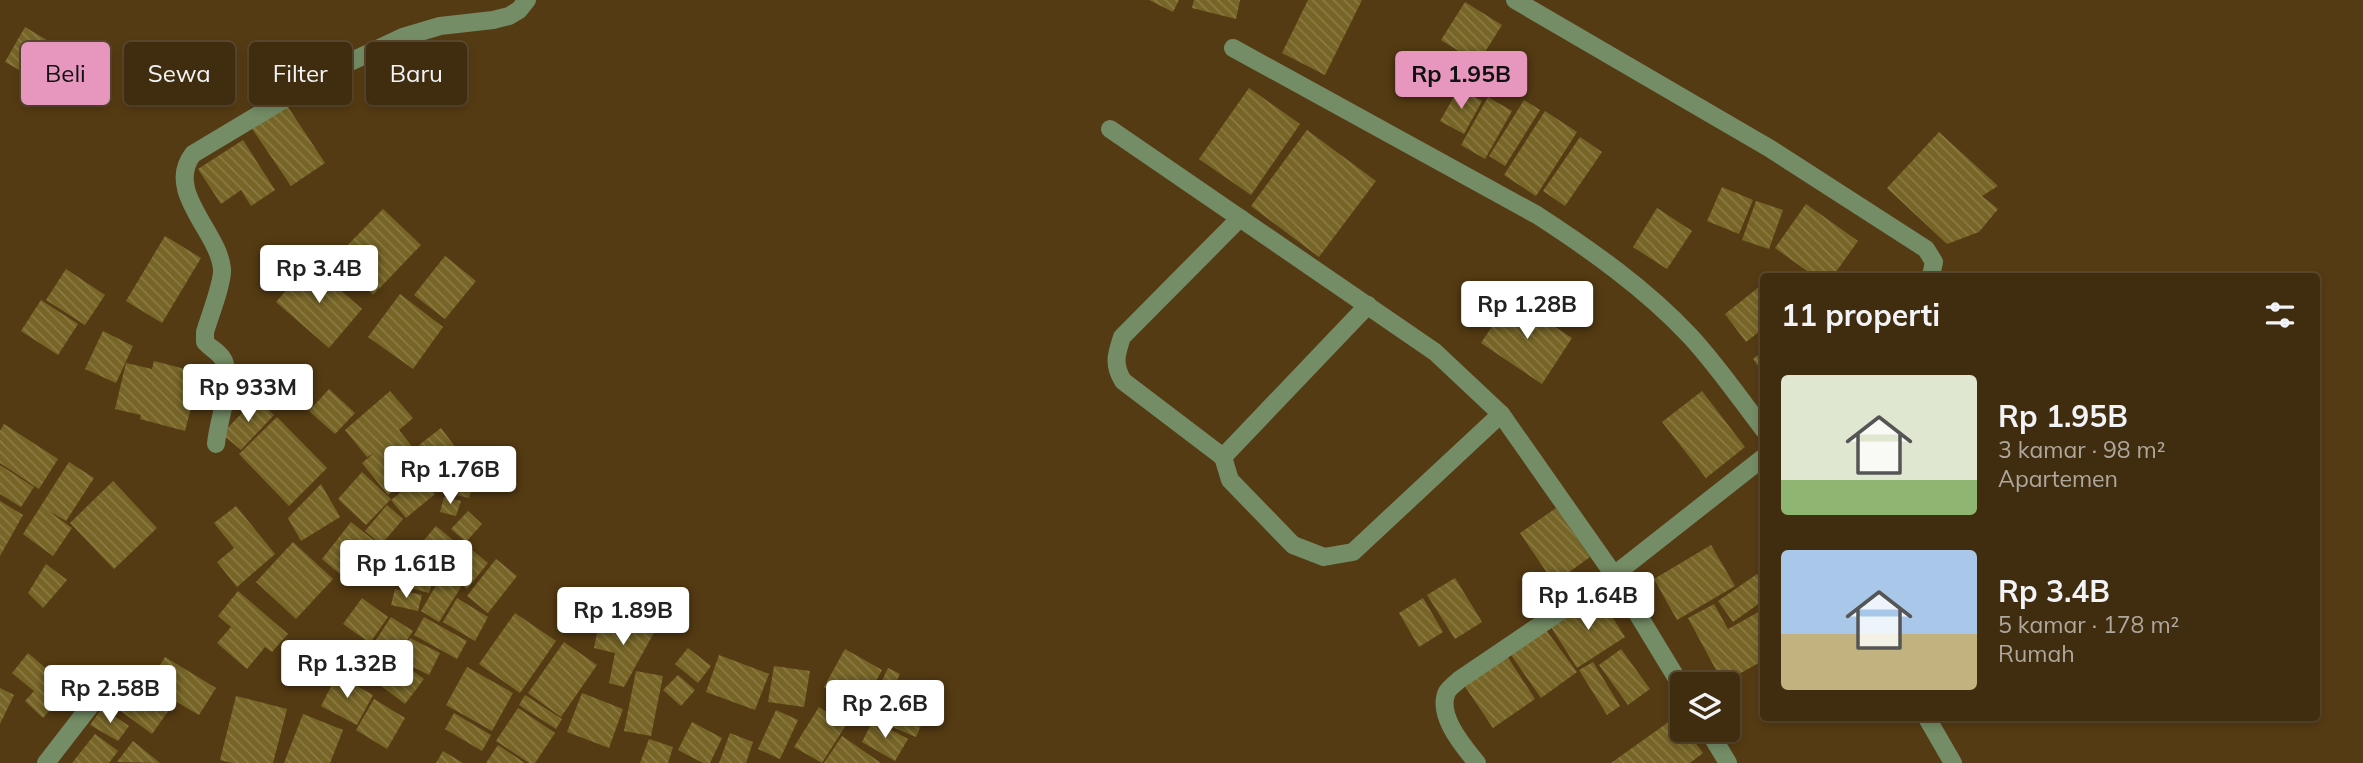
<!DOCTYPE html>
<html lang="id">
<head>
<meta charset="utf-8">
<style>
	:root { --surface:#402c0e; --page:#4b381c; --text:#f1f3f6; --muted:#aea79e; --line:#59482e; --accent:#e797bd }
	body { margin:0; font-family:Mulish,sans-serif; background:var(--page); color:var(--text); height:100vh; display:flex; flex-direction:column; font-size:26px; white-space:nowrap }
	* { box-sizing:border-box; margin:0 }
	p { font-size:23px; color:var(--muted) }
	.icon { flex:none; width:38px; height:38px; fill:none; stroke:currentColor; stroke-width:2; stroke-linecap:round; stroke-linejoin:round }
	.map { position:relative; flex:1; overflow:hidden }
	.side { position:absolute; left:1760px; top:273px; width:560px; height:448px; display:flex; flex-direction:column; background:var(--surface); border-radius:7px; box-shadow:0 4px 10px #0003,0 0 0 2px var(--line) }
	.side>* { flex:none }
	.guide { position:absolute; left:21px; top:42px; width:665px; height:63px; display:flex; gap:14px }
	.tools { position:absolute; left:1670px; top:672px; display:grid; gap:14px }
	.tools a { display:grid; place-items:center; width:70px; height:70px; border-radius:7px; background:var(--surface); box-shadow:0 4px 10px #0003,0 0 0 2px var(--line); font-size:35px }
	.price { position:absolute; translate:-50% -60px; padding:0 16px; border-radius:7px; background:#fff; color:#222; font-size:23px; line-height:46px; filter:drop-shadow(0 2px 4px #0008) }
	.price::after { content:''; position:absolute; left:50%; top:42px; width:21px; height:16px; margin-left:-10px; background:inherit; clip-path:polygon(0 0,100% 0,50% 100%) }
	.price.current { background:var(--accent); color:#111 }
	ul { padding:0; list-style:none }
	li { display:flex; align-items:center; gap:21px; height:175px; padding:0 21px }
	li span { display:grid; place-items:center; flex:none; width:196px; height:140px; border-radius:7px; color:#555 }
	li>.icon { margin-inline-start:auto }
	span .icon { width:84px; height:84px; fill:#fffc; stroke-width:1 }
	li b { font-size:30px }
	h2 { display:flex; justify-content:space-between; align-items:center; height:84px; padding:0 21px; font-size:30px }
	.pill { padding:0 24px; border-radius:7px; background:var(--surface); box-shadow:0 4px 10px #0003,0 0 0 2px var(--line); font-size:24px; line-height:63px }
	.pill.current { background:var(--accent); color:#111 }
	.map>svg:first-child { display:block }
	.building { fill:url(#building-back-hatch) }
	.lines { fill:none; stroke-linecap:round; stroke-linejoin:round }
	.minor { stroke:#748d66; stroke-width:18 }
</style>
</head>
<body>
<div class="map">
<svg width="2363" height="763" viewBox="0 0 2363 763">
	<defs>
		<pattern id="building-back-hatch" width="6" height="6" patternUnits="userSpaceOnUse" patternTransform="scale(1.75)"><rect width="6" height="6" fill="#766526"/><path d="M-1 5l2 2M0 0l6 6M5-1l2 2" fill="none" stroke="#8b7b44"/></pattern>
	</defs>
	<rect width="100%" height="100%" fill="#553b13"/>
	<g class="building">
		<path d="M 1149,0 L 1179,0 L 1173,12 Z"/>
		<path d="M 1194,0 L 1240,0 L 1236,19 L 1192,8 Z"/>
		<path d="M 1308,0 L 1362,0 L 1325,75 L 1282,53 Z"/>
		<path d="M 1465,2 L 1502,25 L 1478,63 L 1441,40 Z"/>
		<path d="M 25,27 L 50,42 L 30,76 L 5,62 Z"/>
		<path d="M 1249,88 L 1300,124 L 1251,195 L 1199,159 Z"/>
		<path d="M 1459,88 L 1482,101 L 1464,134 L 1440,121 Z"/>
		<path d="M 1488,97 L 1512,111 L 1485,159 L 1461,145 Z"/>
		<path d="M 1524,100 L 1540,110 L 1505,166 L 1489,156 Z"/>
		<path d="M 286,104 L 325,163 L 291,186 L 251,127 Z"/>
		<path d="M 1545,111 L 1577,132 L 1536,196 L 1504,175 Z"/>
		<path d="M 1307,130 L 1376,181 L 1319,257 L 1251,206 Z"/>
		<path d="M 1939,132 L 1998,186 L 1982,196 L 1998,209 L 1979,232 L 1947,244 L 1887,188 Z"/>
		<path d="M 1580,137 L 1602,152 L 1565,206 L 1543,191 Z"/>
		<path d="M 243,140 L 275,190 L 251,206 L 241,190 L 221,204 L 198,169 Z"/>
		<path d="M 1722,187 L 1753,200 L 1739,234 L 1707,221 Z"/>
		<path d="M 1756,201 L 1783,210 L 1769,249 L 1742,240 Z"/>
		<path d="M 1806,204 L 1858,241 L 1833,276 L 1814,276 L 1775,248 Z"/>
		<path d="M 1657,208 L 1692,231 L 1667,269 L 1633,247 Z"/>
		<path d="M 383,209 L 421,245 L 373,295 L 335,258 Z"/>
		<path d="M 165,236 L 201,258 L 162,323 L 126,301 Z"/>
		<path d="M 445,256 L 476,281 L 445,319 L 414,295 Z"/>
		<path d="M 310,263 L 362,309 L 329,348 L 276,302 Z"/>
		<path d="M 66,269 L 105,295 L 85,325 L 46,300 Z"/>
		<path d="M 1764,283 L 1764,328 L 1746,342 L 1725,314 Z"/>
		<path d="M 400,294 L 443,327 L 413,369 L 368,337 Z"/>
		<path d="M 1511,298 L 1572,338 L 1542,384 L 1481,343 Z"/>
		<path d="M 41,300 L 78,324 L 58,355 L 21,331 Z"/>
		<path d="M 103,331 L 133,346 L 116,383 L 85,369 Z"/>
		<path d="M 1764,350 L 1764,374 L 1753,359 Z"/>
		<path d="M 154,361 L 200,373 L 185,431 L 140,419 L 141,415 L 115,409 L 126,363 L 152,369 Z"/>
		<path d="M 329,389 L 355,413 L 335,434 L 309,411 Z"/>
		<path d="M 390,391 L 413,418 L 399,430 L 426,464 L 388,495 L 362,463 L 374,453 L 367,457 L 345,430 Z"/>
		<path d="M 1702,391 L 1745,447 L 1706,478 L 1662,422 Z"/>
		<path d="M 256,398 L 274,415 L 241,450 L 222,434 Z"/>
		<path d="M 277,417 L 327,468 L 289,506 L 239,454 Z"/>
		<path d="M 4,424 L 58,459 L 39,489 L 0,463 L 0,431 Z"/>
		<path d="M 441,428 L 459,452 L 438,468 L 419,445 Z"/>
		<path d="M 69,462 L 94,478 L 66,521 L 47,510 L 72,528 L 53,556 L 23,534 Z"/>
		<path d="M 0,465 L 34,487 L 21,507 L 0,494 Z"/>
		<path d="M 362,472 L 391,499 L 366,525 L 338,499 Z"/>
		<path d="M 447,472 L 474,478 L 469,498 L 443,492 Z"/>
		<path d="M 421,476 L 435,494 L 406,518 L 391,500 Z"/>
		<path d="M 113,481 L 157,528 L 114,569 L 70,523 Z"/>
		<path d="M 321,484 L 340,517 L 301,541 L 288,518 Z"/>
		<path d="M 444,497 L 461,501 L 456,516 L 440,512 Z"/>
		<path d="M 0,501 L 23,515 L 0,556 Z"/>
		<path d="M 387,505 L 403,519 L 381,545 L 365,531 Z"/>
		<path d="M 236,506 L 275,554 L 237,587 L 217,562 L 234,548 L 214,523 Z"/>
		<path d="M 1556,508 L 1590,557 L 1554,583 L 1520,533 Z"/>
		<path d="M 468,511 L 482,524 L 466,542 L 451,529 Z"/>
		<path d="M 351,522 L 376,542 L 347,580 L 322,559 Z"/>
		<path d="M 436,526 L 454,541 L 427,574 L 408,559 Z"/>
		<path d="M 461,541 L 488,563 L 467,589 L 440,567 Z"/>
		<path d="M 293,542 L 333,579 L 296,619 L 256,582 Z"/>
		<path d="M 1711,545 L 1735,586 L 1677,620 L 1654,579 Z"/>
		<path d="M 496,559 L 517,576 L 488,613 L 467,596 Z"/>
		<path d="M 46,564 L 67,580 L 43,608 L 28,593 Z"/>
		<path d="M 400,567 L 434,576 L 429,593 L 396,584 Z"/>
		<path d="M 1757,574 L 1764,584 L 1764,600 L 1733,622 L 1718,601 Z"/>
		<path d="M 442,575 L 461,587 L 439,622 L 421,611 Z"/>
		<path d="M 1455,578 L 1482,622 L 1455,639 L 1427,595 Z"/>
		<path d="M 395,589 L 422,595 L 418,611 L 391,605 Z"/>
		<path d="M 238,591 L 288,634 L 272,652 L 265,647 L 247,669 L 217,643 L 231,627 L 218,616 Z"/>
		<path d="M 1599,596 L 1625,637 L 1577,668 L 1551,627 Z"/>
		<path d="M 362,598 L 388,617 L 370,643 L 343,624 Z"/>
		<path d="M 457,598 L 488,617 L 475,641 L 443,622 Z"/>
		<path d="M 1423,598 L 1443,632 L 1419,647 L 1399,613 Z"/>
		<path d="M 1714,604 L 1728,629 L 1764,609 L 1764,660 L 1723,683 L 1688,618 Z"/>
		<path d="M 515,613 L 556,641 L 520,693 L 479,664 Z"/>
		<path d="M 391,617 L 413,631 L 395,658 L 393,657 L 394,660 L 372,646 Z"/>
		<path d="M 424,617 L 467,641 L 457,659 L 414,635 Z"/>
		<path d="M 600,618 L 656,629 L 624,687 L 609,683 L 615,653 L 594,648 Z"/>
		<path d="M 1546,630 L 1577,672 L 1541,698 L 1511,655 Z"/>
		<path d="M 410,638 L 440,653 L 429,675 L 399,660 Z"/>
		<path d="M 564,642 L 597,665 L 561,717 L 528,693 Z"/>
		<path d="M 688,648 L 711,666 L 698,683 L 675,664 Z"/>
		<path d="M 845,649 L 882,670 L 861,708 L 824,687 Z"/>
		<path d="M 1621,649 L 1650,689 L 1628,705 L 1599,665 Z"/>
		<path d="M 28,653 L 69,688 L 43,718 L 25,701 L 34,691 L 12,673 Z"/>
		<path d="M 719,655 L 769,674 L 755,710 L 706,692 Z"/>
		<path d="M 339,656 L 357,666 L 350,678 L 332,669 Z"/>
		<path d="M 1507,656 L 1535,699 L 1493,728 L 1464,685 Z"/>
		<path d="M 165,657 L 216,688 L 199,715 L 148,685 Z"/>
		<path d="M 399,661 L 424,679 L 405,704 L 380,685 Z"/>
		<path d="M 1593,662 L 1620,706 L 1607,715 L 1579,670 Z"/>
		<path d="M 774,666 L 810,671 L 804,707 L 768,702 Z"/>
		<path d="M 467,667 L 513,693 L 492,731 L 446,705 Z"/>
		<path d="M 888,668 L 900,674 L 878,720 L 866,714 Z"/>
		<path d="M 636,671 L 663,676 L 651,736 L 624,731 Z"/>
		<path d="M 337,675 L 373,695 L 357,725 L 321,706 Z"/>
		<path d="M 678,675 L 695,690 L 681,706 L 663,690 Z"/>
		<path d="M 124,678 L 169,710 L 152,734 L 107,701 Z"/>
		<path d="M 899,686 L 932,700 L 916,737 L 883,723 Z"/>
		<path d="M 0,688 L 14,695 L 0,724 Z"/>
		<path d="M 582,693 L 623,709 L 609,748 L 567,732 Z"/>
		<path d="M 525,695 L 562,719 L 556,729 L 519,705 Z"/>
		<path d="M 236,696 L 287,709 L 273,763 L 232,763 L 220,760 Z"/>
		<path d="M 374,699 L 405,718 L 387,749 L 356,730 Z"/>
		<path d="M 819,707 L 846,725 L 822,763 L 794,747 Z"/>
		<path d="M 102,708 L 129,726 L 118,741 L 90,725 Z"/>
		<path d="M 518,708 L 555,733 L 535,763 L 529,763 L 496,741 Z"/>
		<path d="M 776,710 L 798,720 L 780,759 L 758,749 Z"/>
		<path d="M 454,713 L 491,735 L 482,751 L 445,729 Z"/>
		<path d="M 303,714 L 343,730 L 330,763 L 284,763 Z"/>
		<path d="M 1677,716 L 1682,723 L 1682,730 L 1686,730 L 1703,753 L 1690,763 L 1611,763 Z"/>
		<path d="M 873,720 L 908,739 L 895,761 L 862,742 Z"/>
		<path d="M 692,722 L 722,738 L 710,763 L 703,763 L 678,750 Z"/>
		<path d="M 730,733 L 753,742 L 746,763 L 719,763 Z"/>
		<path d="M 95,734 L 118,751 L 109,763 L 72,763 Z"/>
		<path d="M 842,736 L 881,763 L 824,763 Z"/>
		<path d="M 649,739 L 673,747 L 668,763 L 640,763 Z"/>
		<path d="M 133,741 L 160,763 L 117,762 Z"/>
		<path d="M 498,745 L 525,763 L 486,763 Z"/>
		<path d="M 443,751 L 463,763 L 436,763 Z"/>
	</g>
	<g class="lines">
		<g class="minor">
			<path d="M 1515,0 L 1769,148 L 1926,249 L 1934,262 L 1931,276"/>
			<path d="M 1233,48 L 1537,215 C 1591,250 1646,289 1690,336 C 1717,365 1740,399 1764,430"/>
			<path d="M 1110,129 L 1435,352 L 1501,414 L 1614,575 L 1682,687"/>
			<path d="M 1368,305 L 1223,457 L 1230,480 L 1293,545 L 1324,557 L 1353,552 L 1501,414"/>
			<path d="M 216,444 C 218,419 233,387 224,361 C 220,352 211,349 205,342 L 205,332 C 209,318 223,283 222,269 C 219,232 164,191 193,154 L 333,70 L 403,37 L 440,26 L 493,20 L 509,16 L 519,10 L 527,0"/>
			<path d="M 1223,457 L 1123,381 C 1113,364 1116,355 1122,337 L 1240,218"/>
			<path d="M 1927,718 L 1953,763"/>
			<path d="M 1708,730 L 1728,763"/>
			<path d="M 46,763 L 111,679"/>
			<path d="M 1477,763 C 1464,747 1436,715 1447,692 C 1449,688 1455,684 1459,680 L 1614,575 L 1764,457"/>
		</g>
	</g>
</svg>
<div class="tools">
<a><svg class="icon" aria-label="layers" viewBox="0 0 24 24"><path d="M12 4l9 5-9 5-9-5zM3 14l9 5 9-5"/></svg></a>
</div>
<b class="price current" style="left:1461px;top:111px">Rp 1.95B</b>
<b class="price" style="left:319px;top:305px">Rp 3.4B</b>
<b class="price" style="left:1527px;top:341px">Rp 1.28B</b>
<b class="price" style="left:248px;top:424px">Rp 933M</b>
<b class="price" style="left:450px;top:506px">Rp 1.76B</b>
<b class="price" style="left:406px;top:600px">Rp 1.61B</b>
<b class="price" style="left:1588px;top:632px">Rp 1.64B</b>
<b class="price" style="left:623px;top:647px">Rp 1.89B</b>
<b class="price" style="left:347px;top:700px">Rp 1.32B</b>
<b class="price" style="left:110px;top:725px">Rp 2.58B</b>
<b class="price" style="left:885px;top:740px">Rp 2.6B</b>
<div class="guide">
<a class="pill current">Beli</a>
<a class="pill">Sewa</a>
<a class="pill">Filter</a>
<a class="pill">Baru</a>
</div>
<section class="side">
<h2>11 properti<svg class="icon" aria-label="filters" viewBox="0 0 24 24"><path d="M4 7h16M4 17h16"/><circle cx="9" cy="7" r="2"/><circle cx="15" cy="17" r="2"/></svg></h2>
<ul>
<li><span style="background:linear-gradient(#dfe7d0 75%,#8fb573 0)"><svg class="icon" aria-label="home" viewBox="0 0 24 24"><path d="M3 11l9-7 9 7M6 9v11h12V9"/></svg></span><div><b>Rp 1.95B</b><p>3 kamar · 98 m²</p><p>Apartemen</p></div></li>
<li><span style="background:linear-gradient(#a9c7e8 60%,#c2b280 0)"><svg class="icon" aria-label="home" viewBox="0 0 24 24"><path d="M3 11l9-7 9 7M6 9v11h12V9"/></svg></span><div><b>Rp 3.4B</b><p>5 kamar · 178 m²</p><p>Rumah</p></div></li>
</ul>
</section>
</div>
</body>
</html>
